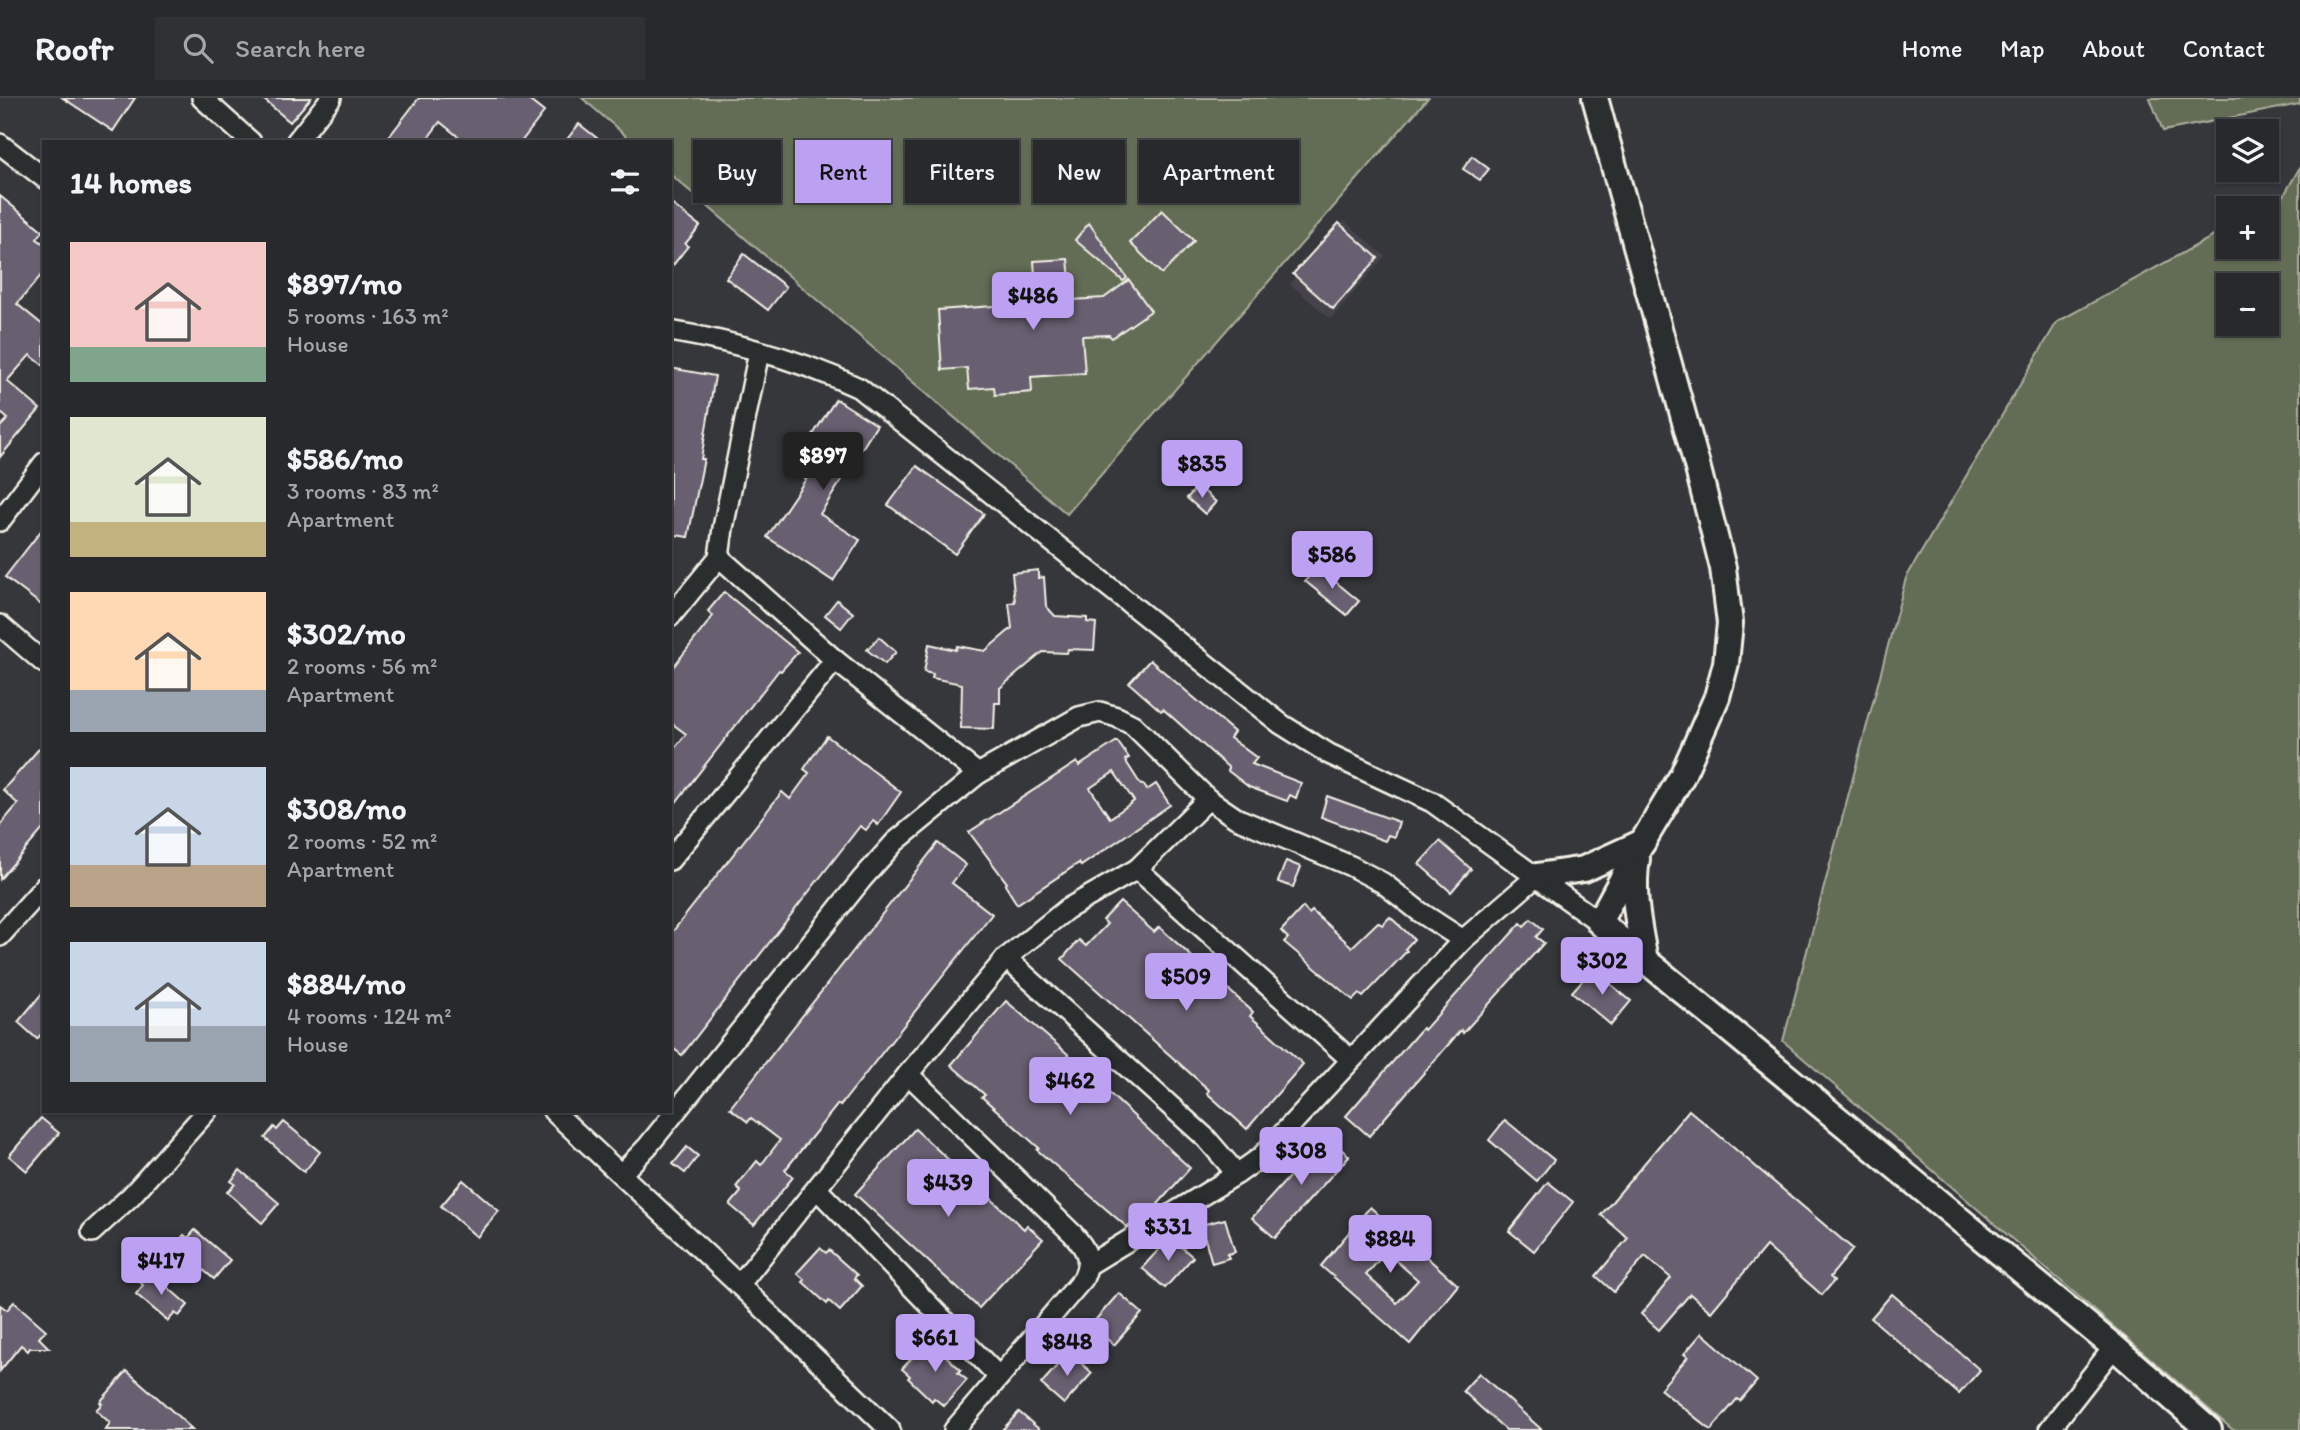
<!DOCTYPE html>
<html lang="en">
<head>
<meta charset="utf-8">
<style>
	:root { --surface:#28292c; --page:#303134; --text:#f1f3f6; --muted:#a5a6a9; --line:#444548; --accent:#bca0f2 }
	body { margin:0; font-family:Itim,sans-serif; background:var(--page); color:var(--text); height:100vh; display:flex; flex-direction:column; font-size:26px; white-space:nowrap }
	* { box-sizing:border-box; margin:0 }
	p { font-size:23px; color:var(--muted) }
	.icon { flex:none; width:38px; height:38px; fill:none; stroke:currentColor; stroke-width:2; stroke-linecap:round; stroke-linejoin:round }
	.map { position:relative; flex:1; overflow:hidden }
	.drawer { position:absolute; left:42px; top:42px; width:630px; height:973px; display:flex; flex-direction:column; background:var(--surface); border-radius:0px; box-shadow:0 2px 5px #0004,0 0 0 2px var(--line) }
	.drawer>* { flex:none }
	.guide { position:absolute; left:693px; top:42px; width:665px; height:63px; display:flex; gap:14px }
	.tools { position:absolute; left:2216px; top:21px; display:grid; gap:14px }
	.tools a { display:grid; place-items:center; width:63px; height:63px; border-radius:0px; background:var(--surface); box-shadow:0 2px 5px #0004,0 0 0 2px var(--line); font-size:35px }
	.price { position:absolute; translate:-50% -60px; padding:0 16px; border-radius:7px; background:var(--accent); color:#111; font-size:23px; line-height:46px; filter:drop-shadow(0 2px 4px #0008) }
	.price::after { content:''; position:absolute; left:50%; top:42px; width:21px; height:16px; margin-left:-10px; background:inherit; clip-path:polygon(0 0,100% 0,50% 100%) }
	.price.current { background:#222; color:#fff }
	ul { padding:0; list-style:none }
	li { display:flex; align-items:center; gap:21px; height:175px; padding:0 28px }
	li span { display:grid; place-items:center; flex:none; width:196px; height:140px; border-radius:0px; color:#555 }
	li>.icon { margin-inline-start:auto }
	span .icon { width:84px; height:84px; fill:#fffc; stroke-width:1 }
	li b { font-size:30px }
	h2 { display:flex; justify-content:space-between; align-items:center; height:84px; padding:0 28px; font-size:30px }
	.chip { padding:0 24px; border-radius:0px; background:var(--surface); box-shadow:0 2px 5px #0004,0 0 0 2px var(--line); font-size:24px; line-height:63px }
	.chip.current { background:var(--accent); color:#111 }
	header { display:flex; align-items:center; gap:42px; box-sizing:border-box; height:98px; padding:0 35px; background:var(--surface); border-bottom:2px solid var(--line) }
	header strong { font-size:33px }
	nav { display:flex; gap:38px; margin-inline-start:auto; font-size:24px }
	.search { width:490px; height:63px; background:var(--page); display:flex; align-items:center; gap:18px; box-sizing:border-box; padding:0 24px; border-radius:0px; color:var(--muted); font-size:26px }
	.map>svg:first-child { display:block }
	.built { fill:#45434b }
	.green { fill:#636d54; stroke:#acaf9e; stroke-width:2; fill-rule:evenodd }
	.building { fill:#685f6f; stroke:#f4f1e8; stroke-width:2; fill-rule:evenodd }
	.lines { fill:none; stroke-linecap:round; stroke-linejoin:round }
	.minor-casing { stroke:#f4f1e8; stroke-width:24 }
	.tertiary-casing { stroke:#f4f1e8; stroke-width:30 }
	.minor { stroke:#2a2d2e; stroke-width:19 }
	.tertiary { stroke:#2a2d2e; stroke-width:24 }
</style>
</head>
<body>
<header>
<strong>Roofr</strong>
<div class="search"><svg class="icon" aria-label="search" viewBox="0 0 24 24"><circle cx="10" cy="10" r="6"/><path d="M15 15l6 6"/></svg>Search here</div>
<nav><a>Home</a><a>Map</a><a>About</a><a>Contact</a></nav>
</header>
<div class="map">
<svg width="2300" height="1332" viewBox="0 0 2300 1332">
	<rect width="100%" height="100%" fill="#36373b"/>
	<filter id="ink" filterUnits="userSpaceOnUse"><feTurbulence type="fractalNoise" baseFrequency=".0143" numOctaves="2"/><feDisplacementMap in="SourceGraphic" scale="14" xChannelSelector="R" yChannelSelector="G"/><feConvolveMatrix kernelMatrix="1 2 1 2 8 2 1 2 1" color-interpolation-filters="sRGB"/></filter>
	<g filter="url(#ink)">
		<path class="built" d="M 1345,123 L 1385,158 L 1331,221 L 1290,186 Z"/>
		<g class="green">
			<path d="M 582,0 L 1428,0 L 1067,416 L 670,76 L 670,44 L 633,44 Z"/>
			<path d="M 2150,0 L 2300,0 L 2300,6 L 2163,33 Z"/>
			<path d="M 2300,69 L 2300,1332 L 2233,1332 L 1783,943 L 1906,480 L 2057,224 L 2228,130 L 2228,149 L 2266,149 L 2266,110 L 2263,110 L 2283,99 ZM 2266,187 L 2266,226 L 2228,226 L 2228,187 Z"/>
		</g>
		<g class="building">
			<path d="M 63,0 L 135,0 L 113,33 Z"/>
			<path d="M 262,0 L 311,0 L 290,24 Z"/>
			<path d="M 419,0 L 526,0 L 544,14 L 521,44 L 465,44 L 440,24 L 425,44 L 385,44 Z"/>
			<path d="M 579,26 L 602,44 L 565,44 Z"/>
			<path d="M 1472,58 L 1489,71 L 1480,82 L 1463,71 Z"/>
			<path d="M 0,98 L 43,133 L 37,141 L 44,146 L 44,174 L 17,206 L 44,228 L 44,268 L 30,257 L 7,283 L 40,311 L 0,359 L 0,329 L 8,321 L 0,314 Z"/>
			<path d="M 670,105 L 700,128 L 685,146 L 688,148 L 670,171 Z"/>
			<path d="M 1162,112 L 1194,143 L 1162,176 L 1130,145 Z"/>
			<path d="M 1089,125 L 1127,180 L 1123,183 L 1075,142 Z"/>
			<path d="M 1339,125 L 1378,160 L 1333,211 L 1293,176 Z"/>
			<path d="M 744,156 L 786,189 L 768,212 L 726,180 Z"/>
			<path d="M 1068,161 L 1072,202 L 1104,200 L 1129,182 L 1151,213 L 1112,240 L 1109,237 L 1082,238 L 1085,275 L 1031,279 L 1032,294 L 995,297 L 994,289 L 969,291 L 967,270 L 942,272 L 938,212 L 1037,205 L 1034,163 Z"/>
			<path d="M 670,270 L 715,278 L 701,361 L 704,361 L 688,439 L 670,436 Z"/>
			<path d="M 836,301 L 877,327 L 820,416 L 860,442 L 833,483 L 767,439 L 806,381 L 791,371 Z"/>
			<path d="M 917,368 L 984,416 L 955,456 L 888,407 Z"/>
			<path d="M 1198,388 L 1216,404 L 1205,416 L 1187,400 Z"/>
			<path d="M 44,429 L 44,509 L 5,479 Z"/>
			<path d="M 1315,471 L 1320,471 L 1359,503 L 1347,517 L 1305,483 Z"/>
			<path d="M 1038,472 L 1038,480 L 1044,479 L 1046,508 L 1055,518 L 1087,520 L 1087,524 L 1096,525 L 1094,552 L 1068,551 L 1067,555 L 1043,554 L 1000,590 L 1000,605 L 995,605 L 994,631 L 961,630 L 962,586 L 932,580 L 933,576 L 924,574 L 929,546 L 956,552 L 957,548 L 985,553 L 1012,530 L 1009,505 L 1015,504 L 1012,475 Z"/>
			<path d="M 724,494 L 798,554 L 781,573 L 779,572 L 670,712 L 670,656 L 686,636 L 670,624 L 670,573 L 713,518 L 708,513 Z"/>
			<path d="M 837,502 L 853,515 L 841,530 L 825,517 Z"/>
			<path d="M 879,539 L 896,554 L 885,566 L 867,552 Z"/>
			<path d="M 1150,562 L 1234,634 L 1230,640 L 1257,660 L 1252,666 L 1301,685 L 1296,700 L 1290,697 L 1287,703 L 1249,689 L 1228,673 L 1229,670 L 1163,611 L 1161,613 L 1129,585 Z"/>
			<path d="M 827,638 L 901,694 L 878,727 L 873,723 L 866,732 L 860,728 L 682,957 L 670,948 L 670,837 L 782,694 L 790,701 L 809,675 L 804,671 Z"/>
			<path d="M 1117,643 L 1129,660 L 1125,662 L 1141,687 L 1143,686 L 1147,692 L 1156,686 L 1170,707 L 1081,768 L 1079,765 L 1017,806 L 1005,787 L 1007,785 L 969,734 L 1077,664 L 1079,668 ZM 1114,674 L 1134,703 L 1110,720 L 1090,690 Z"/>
			<path d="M 44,645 L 44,730 L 0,781 L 0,727 L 18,706 L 3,692 Z"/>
			<path d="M 1327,698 L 1399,724 L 1394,739 L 1388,737 L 1385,743 L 1321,719 Z"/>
			<path d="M 1440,743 L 1471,771 L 1451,794 L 1419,766 Z"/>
			<path d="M 938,745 L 966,767 L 952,785 L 992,816 L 840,1008 L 838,1006 L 785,1072 L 793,1079 L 754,1127 L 730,1107 L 741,1094 L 736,1089 L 757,1063 L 761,1067 L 780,1042 L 751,1020 L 748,1024 L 730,1010 Z"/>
			<path d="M 1286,763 L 1301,769 L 1293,789 L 1278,784 Z"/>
			<path d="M 1120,804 L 1154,834 L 1159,829 L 1253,914 L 1250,918 L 1303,966 L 1247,1031 L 1207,995 L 1209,992 L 1062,861 L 1079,842 L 1086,848 L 1107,826 L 1103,822 Z"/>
			<path d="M 1303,809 L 1309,816 L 1312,813 L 1352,849 L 1378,824 L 1382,827 L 1390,819 L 1414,841 L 1405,851 L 1407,853 L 1363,899 L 1359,896 L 1353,902 L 1284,844 L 1288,840 L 1281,833 Z"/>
			<path d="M 1531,821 L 1543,831 L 1536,839 L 1544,845 L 1463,935 L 1461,932 L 1369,1038 L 1346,1018 L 1422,930 L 1424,932 L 1521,825 L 1524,828 Z"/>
			<path d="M 1592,871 L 1631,903 L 1611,927 L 1572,894 Z"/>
			<path d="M 44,893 L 44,933 L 37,941 L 18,924 Z"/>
			<path d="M 1006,903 L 1083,969 L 1082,970 L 1190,1070 L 1158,1106 L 1160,1107 L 1157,1111 L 1127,1129 L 1037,1052 L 1039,1050 L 982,999 L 985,997 L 951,967 Z"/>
			<path d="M 1689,1012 L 1853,1151 L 1830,1179 L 1834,1183 L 1822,1197 L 1766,1148 L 1711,1214 L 1690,1196 L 1659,1232 L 1641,1216 L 1671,1180 L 1645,1158 L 1614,1194 L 1596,1178 L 1628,1140 L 1601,1117 Z"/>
			<path d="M 41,1020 L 59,1035 L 27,1073 L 9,1058 Z"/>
			<path d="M 1505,1022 L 1554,1062 L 1537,1083 L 1489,1042 Z"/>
			<path d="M 284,1024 L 320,1054 L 304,1074 L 265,1040 L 274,1029 L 277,1032 Z"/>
			<path d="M 915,1031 L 1024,1131 L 1027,1127 L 1043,1141 L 979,1210 L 855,1096 Z"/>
			<path d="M 1326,1038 L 1349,1058 L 1275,1140 L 1252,1120 Z"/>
			<path d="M 687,1049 L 698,1058 L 685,1075 L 673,1066 Z"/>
			<path d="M 240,1072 L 279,1105 L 262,1125 L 227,1094 L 235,1086 L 231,1083 Z"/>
			<path d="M 463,1082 L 499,1113 L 477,1139 L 441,1108 Z"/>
			<path d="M 1548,1084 L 1573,1104 L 1534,1153 L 1509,1133 Z"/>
			<path d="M 1370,1109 L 1458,1187 L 1410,1246 L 1321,1168 ZM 1386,1154 L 1418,1182 L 1397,1205 L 1366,1177 Z"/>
			<path d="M 1225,1121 L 1235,1154 L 1227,1156 L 1229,1160 L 1212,1165 L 1201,1127 Z"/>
			<path d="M 195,1132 L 230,1162 L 214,1181 L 175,1148 L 184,1137 L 188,1140 Z"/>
			<path d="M 1170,1139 L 1193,1159 L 1165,1190 L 1142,1170 Z"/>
			<path d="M 820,1150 L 826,1155 L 829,1152 L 857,1177 L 854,1180 L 862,1188 L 840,1213 L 829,1203 L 827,1206 L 803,1184 L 805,1182 L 797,1175 Z"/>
			<path d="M 149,1173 L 188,1207 L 179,1218 L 175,1215 L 168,1223 L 136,1196 L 143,1187 L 140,1184 Z"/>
			<path d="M 1119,1195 L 1142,1215 L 1114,1247 L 1091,1227 Z"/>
			<path d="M 1892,1196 L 1980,1272 L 1959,1296 L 1871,1220 Z"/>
			<path d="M 14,1204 L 46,1232 L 39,1240 L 49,1250 L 30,1250 L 28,1253 L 21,1247 L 0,1273 L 0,1207 L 7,1212 Z"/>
			<path d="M 1702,1235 L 1757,1283 L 1740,1303 L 1737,1301 L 1711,1332 L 1660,1291 L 1688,1259 L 1684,1256 Z"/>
			<path d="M 925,1245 L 931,1250 L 934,1247 L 961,1272 L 958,1275 L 967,1282 L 944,1308 L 934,1300 L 932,1303 L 908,1280 L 910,1278 L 902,1271 Z"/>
			<path d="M 1069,1254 L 1092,1275 L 1064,1306 L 1041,1286 Z"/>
			<path d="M 127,1273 L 159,1301 L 193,1332 L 105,1332 L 110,1325 L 96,1312 L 102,1306 L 100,1304 Z"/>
			<path d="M 1479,1275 L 1510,1303 L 1542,1332 L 1506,1332 L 1479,1308 L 1463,1293 Z"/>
			<path d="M 1019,1314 L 1040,1332 L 1002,1332 Z"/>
		</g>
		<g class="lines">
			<defs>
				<g id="minor">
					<path d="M 202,0 L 251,44"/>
					<path d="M 296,44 L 331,0"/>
					<path d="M 0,46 L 44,80"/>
					<path d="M 670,233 C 735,244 800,262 859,290 L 1281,626 L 1329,656 L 1432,704 L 1599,824"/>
					<path d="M 0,423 L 44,365"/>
					<path d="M 719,459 L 835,562 L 978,676"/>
					<path d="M 670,519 L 719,459 L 723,430 L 759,254"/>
					<path d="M 0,527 L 44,565"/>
					<path d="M 670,762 L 835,562"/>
					<path d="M 1137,771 L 1350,961"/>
					<path d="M 0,838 L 44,789"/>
					<path d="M 1006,860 L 1206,1040 L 1237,1076"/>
					<path d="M 908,976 L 1073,1136 C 1087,1152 1092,1161 1083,1181 L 954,1332"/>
					<path d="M 553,1013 L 739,1187 L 890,1332"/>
					<path d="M 621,1076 L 648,1048 L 862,781 L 895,744 L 978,676 L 1079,619 L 1100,614 L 1117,619 L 1133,627 L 1208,701 L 1236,720 L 1351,768 L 1383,785 L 1420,814 L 1463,842"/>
					<path d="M 817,1091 L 999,1279"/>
					<path d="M 92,1134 L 131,1098 L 207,1013"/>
					<path d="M 1090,1166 L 1237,1076 L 1261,1059 L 1463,842 L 1537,778"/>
					<path d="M 739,1187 L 908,976 L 1006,860 L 1067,811 L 1137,771 L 1208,701"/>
					<path d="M 2049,1332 L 2114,1249"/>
				</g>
				<g id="tertiary">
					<path d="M 1595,0 L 1697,367 L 1723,470 L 1730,525 L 1726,565 L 1717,599 L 1682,678 L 1639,750 L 1599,824 L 2114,1249 L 2209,1332"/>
					<path d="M 1637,761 C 1631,796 1639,828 1645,863"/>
					<path d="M 1537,778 L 1584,771 L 1643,744"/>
				</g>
			</defs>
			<use href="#minor" class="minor-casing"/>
			<use href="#tertiary" class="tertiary-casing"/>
			<use href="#minor" class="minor"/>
			<use href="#tertiary" class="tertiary"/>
		</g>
	</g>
</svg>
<div class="tools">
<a><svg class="icon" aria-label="layers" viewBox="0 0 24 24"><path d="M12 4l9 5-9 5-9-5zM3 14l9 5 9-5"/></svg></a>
<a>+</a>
<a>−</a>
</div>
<b class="price" style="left:1033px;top:234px">$486</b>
<b class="price current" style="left:823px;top:394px">$897</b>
<b class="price" style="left:1202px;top:402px">$835</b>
<b class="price" style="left:1332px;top:493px">$586</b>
<b class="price" style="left:1602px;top:899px">$302</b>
<b class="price" style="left:1186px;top:915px">$509</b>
<b class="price" style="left:1070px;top:1019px">$462</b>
<b class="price" style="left:1301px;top:1089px">$308</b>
<b class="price" style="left:948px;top:1121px">$439</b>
<b class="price" style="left:1168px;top:1165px">$331</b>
<b class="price" style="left:1390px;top:1177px">$884</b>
<b class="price" style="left:161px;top:1199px">$417</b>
<b class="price" style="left:935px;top:1276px">$661</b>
<b class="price" style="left:1067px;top:1280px">$848</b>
<div class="guide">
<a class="chip">Buy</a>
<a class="chip current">Rent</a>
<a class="chip">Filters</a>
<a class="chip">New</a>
<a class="chip">Apartment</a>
</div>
<section class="drawer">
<h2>14 homes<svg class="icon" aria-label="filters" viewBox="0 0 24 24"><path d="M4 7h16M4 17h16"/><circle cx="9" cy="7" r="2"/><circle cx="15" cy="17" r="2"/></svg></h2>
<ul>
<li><span style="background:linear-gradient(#f6c9c9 75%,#7fa58c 0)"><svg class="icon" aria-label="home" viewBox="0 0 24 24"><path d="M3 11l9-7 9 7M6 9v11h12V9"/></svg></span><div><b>$897/mo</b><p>5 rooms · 163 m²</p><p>House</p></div></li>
<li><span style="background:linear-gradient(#dfe7d0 75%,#c2b280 0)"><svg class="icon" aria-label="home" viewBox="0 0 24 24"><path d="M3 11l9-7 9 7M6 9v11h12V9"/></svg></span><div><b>$586/mo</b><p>3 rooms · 83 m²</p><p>Apartment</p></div></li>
<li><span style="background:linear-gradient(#ffd9b3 70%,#9aa5b1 0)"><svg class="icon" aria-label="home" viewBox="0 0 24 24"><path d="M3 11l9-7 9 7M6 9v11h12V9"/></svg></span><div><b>$302/mo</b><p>2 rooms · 56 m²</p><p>Apartment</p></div></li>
<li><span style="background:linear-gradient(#c9d6e8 70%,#b9a48a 0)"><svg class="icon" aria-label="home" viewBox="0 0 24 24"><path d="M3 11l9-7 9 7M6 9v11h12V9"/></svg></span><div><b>$308/mo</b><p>2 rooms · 52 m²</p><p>Apartment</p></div></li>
<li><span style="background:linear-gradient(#c9d6e8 60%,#9aa5b1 0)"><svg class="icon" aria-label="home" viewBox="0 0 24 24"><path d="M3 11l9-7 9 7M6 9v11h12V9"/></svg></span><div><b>$884/mo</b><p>4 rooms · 124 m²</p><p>House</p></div></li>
</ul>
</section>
</div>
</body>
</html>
